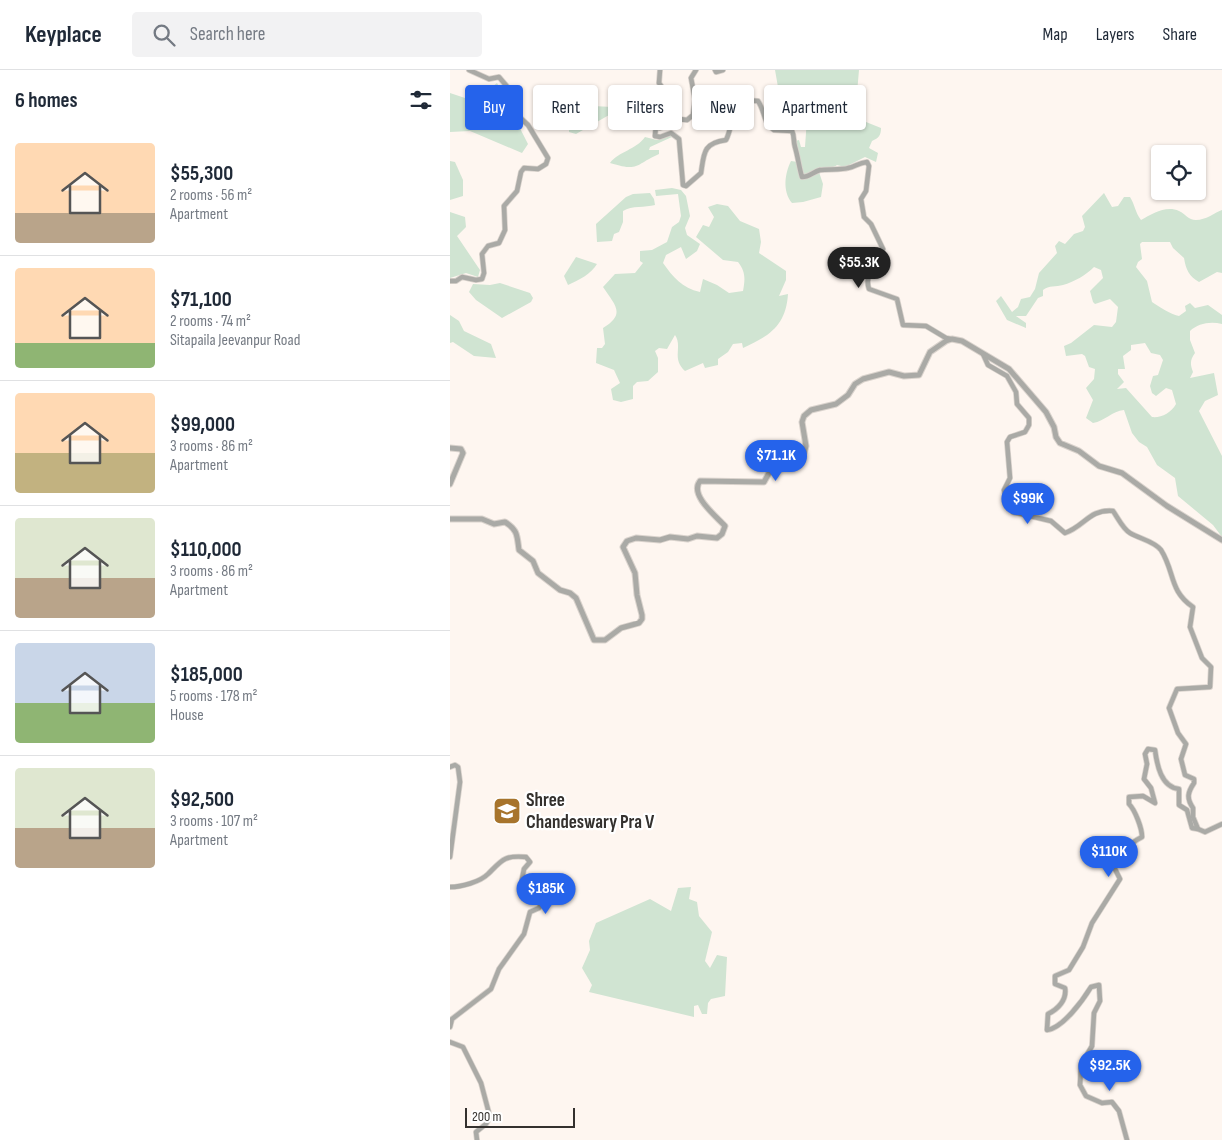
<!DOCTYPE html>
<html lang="en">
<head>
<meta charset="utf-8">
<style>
	:root { --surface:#fff; --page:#f2f2f3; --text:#1f2937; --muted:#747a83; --line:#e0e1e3; --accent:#2563eb }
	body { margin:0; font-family:"Sofia Sans Condensed",sans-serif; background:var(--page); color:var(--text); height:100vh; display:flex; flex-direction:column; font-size:19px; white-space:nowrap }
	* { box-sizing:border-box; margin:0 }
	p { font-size:16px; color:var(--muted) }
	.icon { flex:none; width:28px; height:28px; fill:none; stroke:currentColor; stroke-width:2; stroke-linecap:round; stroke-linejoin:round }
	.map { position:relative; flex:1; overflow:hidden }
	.details { display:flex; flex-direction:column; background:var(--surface); width:450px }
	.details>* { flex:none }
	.guide { position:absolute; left:15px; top:15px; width:475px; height:45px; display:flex; gap:10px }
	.tools { position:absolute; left:701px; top:75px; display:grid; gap:10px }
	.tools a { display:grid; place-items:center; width:55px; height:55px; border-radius:5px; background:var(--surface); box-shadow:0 1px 4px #0004; font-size:25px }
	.scale { position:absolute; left:15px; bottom:12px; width:110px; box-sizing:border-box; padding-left:5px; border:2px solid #34312e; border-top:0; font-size:14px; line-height:18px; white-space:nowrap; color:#34312e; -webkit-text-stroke:4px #fff; paint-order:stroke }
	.price { position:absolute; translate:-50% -42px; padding:0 11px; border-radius:18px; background:var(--accent); color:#fff; font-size:16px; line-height:32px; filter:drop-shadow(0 1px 2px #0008) }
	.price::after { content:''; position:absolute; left:50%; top:30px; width:15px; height:11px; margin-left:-8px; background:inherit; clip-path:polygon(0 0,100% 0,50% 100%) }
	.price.active { background:#222; color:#fff }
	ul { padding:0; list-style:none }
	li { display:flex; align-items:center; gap:15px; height:125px; padding:0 15px }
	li+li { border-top:1px solid var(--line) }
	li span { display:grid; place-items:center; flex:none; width:140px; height:100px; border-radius:5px; color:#555 }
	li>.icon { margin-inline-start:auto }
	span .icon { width:60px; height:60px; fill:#fffc; stroke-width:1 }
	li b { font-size:21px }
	h2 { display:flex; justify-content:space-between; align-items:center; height:60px; padding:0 15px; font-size:21px }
	.pill { padding:0 18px; border-radius:5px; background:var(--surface); box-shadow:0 1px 4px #0004; font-size:18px; line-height:45px }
	.pill.active { background:var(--accent); color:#fff }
	header { display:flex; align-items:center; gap:30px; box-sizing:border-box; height:70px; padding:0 25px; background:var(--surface); border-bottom:1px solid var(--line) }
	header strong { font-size:24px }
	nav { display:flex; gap:28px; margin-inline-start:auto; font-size:18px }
	.search { width:350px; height:45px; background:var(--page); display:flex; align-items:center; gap:12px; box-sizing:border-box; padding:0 18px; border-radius:5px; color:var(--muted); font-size:19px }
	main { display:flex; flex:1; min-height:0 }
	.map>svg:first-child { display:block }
	.green { fill:#d0e4d2; fill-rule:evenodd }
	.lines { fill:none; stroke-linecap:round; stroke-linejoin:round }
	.minor-casing { stroke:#dad3cd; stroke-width:6 }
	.tertiary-casing { stroke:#dad3cd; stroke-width:7 }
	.minor { stroke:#aaaaa6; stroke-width:4.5 }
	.tertiary { stroke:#aaaaa6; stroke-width:5 }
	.labels { text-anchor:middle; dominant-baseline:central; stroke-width:4.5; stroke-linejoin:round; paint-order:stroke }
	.poi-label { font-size:19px; font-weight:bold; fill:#34312e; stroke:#fff; text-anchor:start }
</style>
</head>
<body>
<header>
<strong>Keyplace</strong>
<div class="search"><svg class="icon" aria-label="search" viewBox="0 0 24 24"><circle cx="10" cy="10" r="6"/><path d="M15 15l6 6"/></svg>Search here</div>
<nav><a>Map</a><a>Layers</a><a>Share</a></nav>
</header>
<main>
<section class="details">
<h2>6 homes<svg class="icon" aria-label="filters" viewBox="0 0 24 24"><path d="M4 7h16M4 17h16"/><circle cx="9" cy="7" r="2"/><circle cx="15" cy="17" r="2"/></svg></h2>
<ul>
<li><span style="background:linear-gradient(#ffd9b3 70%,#b9a48a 0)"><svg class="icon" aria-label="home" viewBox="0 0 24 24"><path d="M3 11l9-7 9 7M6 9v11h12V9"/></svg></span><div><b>$55,300</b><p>2 rooms · 56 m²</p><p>Apartment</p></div></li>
<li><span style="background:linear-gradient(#ffd9b3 75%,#8fb573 0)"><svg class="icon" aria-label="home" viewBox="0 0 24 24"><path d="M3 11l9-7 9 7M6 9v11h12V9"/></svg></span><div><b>$71,100</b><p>2 rooms · 74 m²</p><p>Sitapaila Jeevanpur Road</p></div></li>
<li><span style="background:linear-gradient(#ffd9b3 60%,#c2b280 0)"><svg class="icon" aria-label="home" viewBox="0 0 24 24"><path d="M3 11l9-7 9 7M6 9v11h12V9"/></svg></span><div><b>$99,000</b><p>3 rooms · 86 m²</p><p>Apartment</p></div></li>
<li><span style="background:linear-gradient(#dfe7d0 60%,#b9a48a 0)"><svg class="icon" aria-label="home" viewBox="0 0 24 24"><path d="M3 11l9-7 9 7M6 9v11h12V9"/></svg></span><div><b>$110,000</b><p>3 rooms · 86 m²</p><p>Apartment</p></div></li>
<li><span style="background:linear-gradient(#c9d6e8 60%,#8fb573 0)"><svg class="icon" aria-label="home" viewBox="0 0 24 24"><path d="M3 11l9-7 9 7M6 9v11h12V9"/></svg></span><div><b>$185,000</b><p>5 rooms · 178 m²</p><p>House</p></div></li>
<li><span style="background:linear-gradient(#dfe7d0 60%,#b9a48a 0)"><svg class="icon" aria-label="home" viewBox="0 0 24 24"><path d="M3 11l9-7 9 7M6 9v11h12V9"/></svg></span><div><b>$92,500</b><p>3 rooms · 107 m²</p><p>Apartment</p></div></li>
</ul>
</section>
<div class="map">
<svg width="772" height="1070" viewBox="0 0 772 1070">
	<rect width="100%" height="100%" fill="#fef6f0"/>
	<g class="green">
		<path d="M 325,0 L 409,0 L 407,23 L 408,37 L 416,52 L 431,58 C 431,65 429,68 422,71 L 419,78 L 428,83 L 426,92 L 415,87 L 395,97 L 387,95 C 381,99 379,97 374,98 C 365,100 362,106 352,105 L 349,83 L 345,71 L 349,70 L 351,77 L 355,77 L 357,48 L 350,40 L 344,40 L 335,46 L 329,43 L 333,30 L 328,17 Z"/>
		<path d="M 47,13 L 78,74 L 72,83 L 20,61 L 0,62 L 0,23 L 24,31 Z"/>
		<path d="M 118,30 L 143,36 L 162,37 L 159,45 L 126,64 L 119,62 L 119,49 L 106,39 L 107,31 Z"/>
		<path d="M 220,64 L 222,67 L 200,77 L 199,80 L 209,80 L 209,84 C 184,95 190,102 160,93 C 169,81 186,80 195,67 L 207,70 Z"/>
		<path d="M 0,91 L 5,92 L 13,110 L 13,126 L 0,130 Z"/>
		<path d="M 341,91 L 348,92 L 351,108 L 369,102 L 373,114 L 371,127 L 353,132 L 342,133 C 332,121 335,103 341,91 Z"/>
		<path d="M 222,118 L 231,120 L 236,126 L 240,146 L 235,158 L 237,165 L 250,174 L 247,181 L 236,189 L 231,177 L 216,185 L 213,193 C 223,207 232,218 250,222 L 253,209 L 267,215 L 279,223 L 293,221 C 295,210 296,202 288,192 L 273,190 L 246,167 L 253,155 L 259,157 L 264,147 L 258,137 L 267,134 L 278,136 L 290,151 L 309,159 L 311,172 L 309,183 L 336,201 L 336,210 L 329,226 L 338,224 C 336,255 320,266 293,278 L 292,273 L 283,274 L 278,282 L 268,289 L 268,295 L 255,298 L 253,293 L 235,301 C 221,288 233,277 225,265 L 217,279 L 209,278 L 205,281 L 208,288 L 208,302 L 198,311 L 187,312 L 183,316 L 183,329 L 171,332 L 163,330 L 161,319 L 170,313 L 164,300 L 146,293 L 147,278 L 152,278 L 155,274 L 153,258 C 177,244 164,234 153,217 L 165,204 L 185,203 L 193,193 L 190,191 L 190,181 L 202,180 L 217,172 L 222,157 L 229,152 L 231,146 L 228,124 L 206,126 L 205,120 Z"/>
		<path d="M 200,123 L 204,129 L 205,135 C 195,138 182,135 173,141 L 173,152 L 169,162 L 164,164 L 162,171 L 147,172 L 146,154 L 176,127 L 183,124 Z"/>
		<path d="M 654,123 L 662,137 L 668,136 L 674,127 L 680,127 C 685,135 685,142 691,150 C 702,144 716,135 729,141 C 736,144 738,150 746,150 C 756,150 764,143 772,140 L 772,203 L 767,202 L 749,212 C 739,206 736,200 734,188 L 723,178 L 720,172 L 692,172 L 690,174 L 692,189 L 688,192 L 686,197 L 697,211 L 702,232 C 708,236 722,245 729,246 L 736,241 L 735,236 L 740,233 L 745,238 L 758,235 L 772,245 L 772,254 C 761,251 748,253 740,261 L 740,270 L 745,283 C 740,290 740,294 743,302 L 740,308 L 764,303 L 768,325 L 755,331 L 749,341 L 772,386 L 772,467 L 763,455 L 728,426 L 725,408 L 707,395 L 697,377 L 689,372 L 682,363 L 674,340 C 662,341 655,351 643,353 L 636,348 L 643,330 L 636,318 L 644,309 L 645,299 L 639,297 L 635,286 L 632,284 L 616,286 L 614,276 L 621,273 L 644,255 L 662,257 L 666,252 L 668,237 L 660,229 L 645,234 L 643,232 L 640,221 L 653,208 L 651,200 L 644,197 C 636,205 624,212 613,215 C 606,217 599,215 593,220 L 593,226 L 588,228 L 576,246 L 566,246 L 576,253 L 576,258 L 557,250 L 546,231 L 551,226 L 562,242 L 568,237 L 571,229 L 580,227 L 585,219 L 589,203 L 607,183 L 605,176 L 609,171 L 615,174 L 624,164 L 633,161 L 635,157 L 632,146 ZM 695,273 L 701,283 L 710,285 L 713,290 L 708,305 L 703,306 L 700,316 L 702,323 L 706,326 L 716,318 L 722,320 L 726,334 C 721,343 711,348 702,347 L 676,318 L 667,319 L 674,312 L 668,304 L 668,299 L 675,299 L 673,286 L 681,280 L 681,275 Z"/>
		<path d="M 0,142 L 15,147 L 16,157 L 7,166 L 30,200 L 28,207 L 16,203 L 0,208 Z"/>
		<path d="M 126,187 L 147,194 C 141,204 129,210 118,215 L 114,206 Z"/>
		<path d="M 50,213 L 80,223 L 83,228 L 81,232 L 52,248 L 26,230 L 19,222 L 23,214 L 40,215 Z"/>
		<path d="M 0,245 L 9,251 L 14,261 L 41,274 L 46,288 L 24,286 L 3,272 L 0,273 Z"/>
		<path d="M 241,817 L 239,829 L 247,832 L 249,846 L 262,862 L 255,891 L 260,898 L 267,885 L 277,887 L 275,926 L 261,929 L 258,933 L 257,944 L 252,944 L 248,935 L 244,936 L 244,947 L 139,922 L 142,915 L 132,898 L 140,880 L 139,871 L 146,853 L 200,829 L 221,841 L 228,818 Z"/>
	</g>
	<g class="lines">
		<defs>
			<g id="minor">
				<path d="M 210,0 L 209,13 L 214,20 L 213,30 L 192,41 L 181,42 L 180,47 L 206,55 L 205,66 L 210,67 L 221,63 L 229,69 L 233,115 L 236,116 L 251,103 C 254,83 253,73 276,70 C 284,54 278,46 292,30 L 308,31 C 315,41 313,53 324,60 L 342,61 C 345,67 343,71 345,77 C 348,87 349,97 352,107 C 359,107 363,102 370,100 C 378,99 393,100 398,98 C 405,97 408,93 417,92 L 419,96 L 416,121 L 411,129 L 414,147 L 421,154 L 433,179 C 425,189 414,205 419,219 L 447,229 L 453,255 L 476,256 L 496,268 L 501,269"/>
				<path d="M 265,0 L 266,2 L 273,0"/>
				<path d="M 206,58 L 210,58 L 215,56 L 217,45 C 225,46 228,50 237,50 L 243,45 L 245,29 L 241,8 L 246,0"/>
				<path d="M 0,211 L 6,211 L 12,207 L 26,210 L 32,209 L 34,203 L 32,184 L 38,176 L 49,173 L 55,160 L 54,136 L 67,121 L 71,102 L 74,98 L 88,99 L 96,94 L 98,88 L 78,55 L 63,41 L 60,20 L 49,7 L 39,9 L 19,0"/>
				<path d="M 533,284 L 538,295 L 557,306 L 566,322 L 567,334 L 579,348 L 579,355 L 575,362 L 560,367 L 557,372 L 560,408 L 554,420 L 557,432 L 563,442 L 601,451 L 615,463 C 635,456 639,439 663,441 C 668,448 673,459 680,463 C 690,469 704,471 711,480 C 725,502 719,521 743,537 L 740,557 L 752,588 L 761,597 L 760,617 L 727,619 L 719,638 L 728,663 L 736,674 L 731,689 L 735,705 L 744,709 L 744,713 C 738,722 736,728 743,738 L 743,747 L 748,759 L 755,762 L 772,754"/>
				<path d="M 0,697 L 5,695 L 8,697 L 10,712 L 0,787"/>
				<path d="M 0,817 C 11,817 30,812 38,804 C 52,790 54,785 76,787 L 80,792 L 74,799 L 72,809 L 92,832 L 89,838 L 80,842 L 74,864 L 49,899 L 41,919 L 2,949 L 0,957"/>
				<path d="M 0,972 L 13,977 L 31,1013 L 40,1047 L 36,1054 L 26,1062 L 27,1070"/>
				<path d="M 677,1070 L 669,1041 L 662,1032 L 652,1033 L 636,1026 L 630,1015 L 631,995 L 642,976 L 644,943 L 650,931 L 649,915 L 641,917 C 633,930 613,958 597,960 L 598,944 C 608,939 617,930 615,918 L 605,914 L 605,906 L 619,900 L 633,877 L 642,853 L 670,809 L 664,797 C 671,783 678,774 692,767 C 692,758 685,740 679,734 L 679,727 L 693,726 L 705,733 L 701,718 L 694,709 L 697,694 L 695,684 L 698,679 L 705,680 C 707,695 711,717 729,719 L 729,735 L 737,740 L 742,758 L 748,759"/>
			</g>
			<g id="tertiary">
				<path d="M 0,378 L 11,379 L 13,383 L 0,414"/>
				<path d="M 0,449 L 32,449 L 44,454 L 55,452 C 68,460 67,466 69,480 L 83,491 L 88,503 L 110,520 L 120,523 L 126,528 L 144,570 L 155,570 L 171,558 L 189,553 L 192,549 L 192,545 L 187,525 L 185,503 L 173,477 L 177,471 L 186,468 L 210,470 L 220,467 L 238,469 L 247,466 L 267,468 L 272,464 L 275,456 C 266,446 239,425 250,411 L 314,412 L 319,403 L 323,400 L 336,398 L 344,394 L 354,383 L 356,376 L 352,352 L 354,346 L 361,340 L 386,334 L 398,325 L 405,314 L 413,309 L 439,302 L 454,306 L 469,305 L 480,282 L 496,271 L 502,269 L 512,271 L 559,299 L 596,342 L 604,357 L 606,367 L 610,373 L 629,381 L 649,396 L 672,403 L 717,436 L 772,470"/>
			</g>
		</defs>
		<use href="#minor" class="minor-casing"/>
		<use href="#tertiary" class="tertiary-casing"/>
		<use href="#minor" class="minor"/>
		<use href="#tertiary" class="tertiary"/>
	</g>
	<defs>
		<symbol id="school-square" viewBox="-11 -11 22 22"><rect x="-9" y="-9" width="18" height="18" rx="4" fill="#a7742c" stroke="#fff"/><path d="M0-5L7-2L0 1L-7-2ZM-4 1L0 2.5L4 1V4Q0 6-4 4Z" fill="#fff"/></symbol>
	</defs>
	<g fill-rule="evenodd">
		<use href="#school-square" x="41" y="725" width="32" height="32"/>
	</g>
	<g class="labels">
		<g class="poi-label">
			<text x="76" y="730">Shree<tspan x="76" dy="22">Chandeswary Pra V</tspan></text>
		</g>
	</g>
</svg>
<div class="tools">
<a><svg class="icon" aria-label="locate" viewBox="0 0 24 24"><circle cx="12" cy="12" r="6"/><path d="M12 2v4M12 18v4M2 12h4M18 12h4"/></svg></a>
</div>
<div class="scale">200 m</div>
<b class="price active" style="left:409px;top:219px">$55.3K</b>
<b class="price" style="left:326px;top:412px">$71.1K</b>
<b class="price" style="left:578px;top:455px">$99K</b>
<b class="price" style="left:659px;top:808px">$110K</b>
<b class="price" style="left:96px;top:845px">$185K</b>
<b class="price" style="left:660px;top:1022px">$92.5K</b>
<div class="guide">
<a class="pill active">Buy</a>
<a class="pill">Rent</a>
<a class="pill">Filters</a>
<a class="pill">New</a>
<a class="pill">Apartment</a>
</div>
</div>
</main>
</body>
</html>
